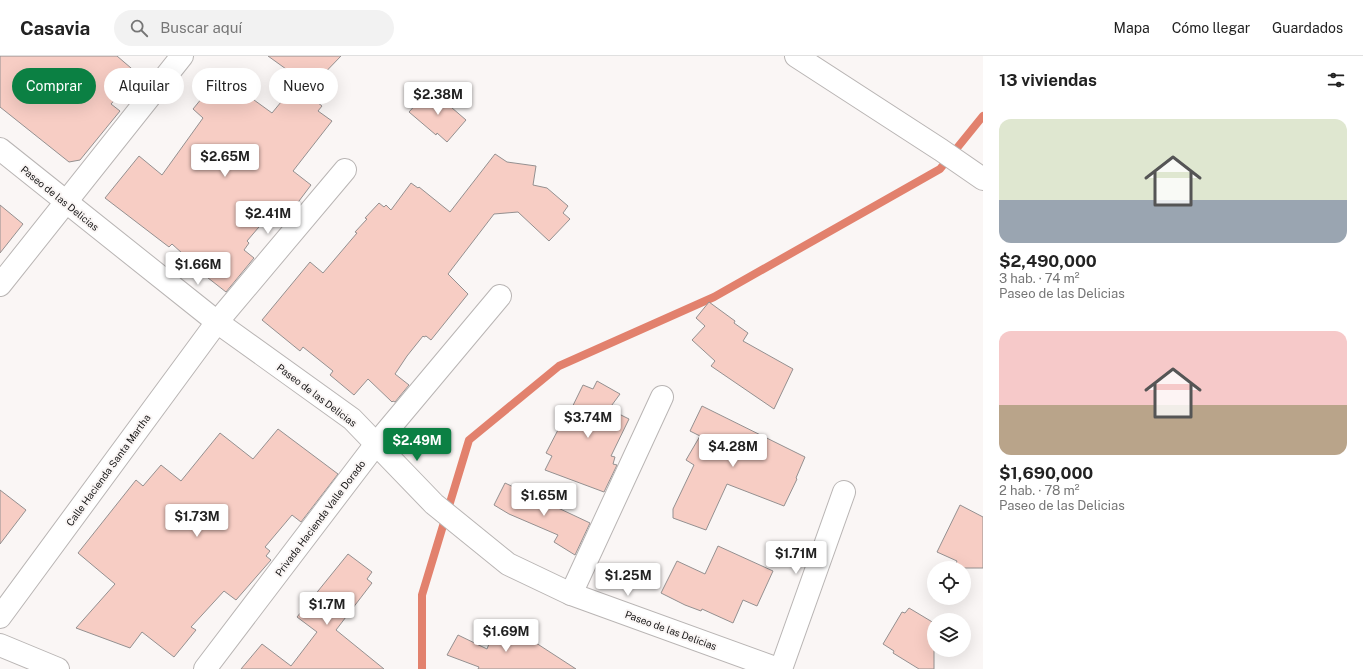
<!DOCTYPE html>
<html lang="es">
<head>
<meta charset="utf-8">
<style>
	:root { --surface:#fff; --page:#f2f2f2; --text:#222; --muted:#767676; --line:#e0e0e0; --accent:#0b8043 }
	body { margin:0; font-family:"Public Sans",sans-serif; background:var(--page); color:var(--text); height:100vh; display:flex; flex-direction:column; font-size:15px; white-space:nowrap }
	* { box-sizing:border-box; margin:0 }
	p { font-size:13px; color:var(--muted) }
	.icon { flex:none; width:22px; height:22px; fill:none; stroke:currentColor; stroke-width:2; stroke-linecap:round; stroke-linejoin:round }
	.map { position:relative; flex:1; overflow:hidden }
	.sheet { display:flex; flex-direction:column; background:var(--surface); width:380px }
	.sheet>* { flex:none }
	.banner { position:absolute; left:12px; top:12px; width:380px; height:36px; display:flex; gap:8px }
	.fabs { position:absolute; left:927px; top:505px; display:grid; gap:8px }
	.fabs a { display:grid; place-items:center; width:44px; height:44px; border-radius:50%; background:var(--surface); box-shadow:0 4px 16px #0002; font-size:20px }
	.price { position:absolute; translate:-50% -34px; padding:0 9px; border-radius:4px; background:#fff; color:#222; font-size:13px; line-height:26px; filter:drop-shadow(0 1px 2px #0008) }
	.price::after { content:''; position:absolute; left:50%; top:24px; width:12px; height:9px; margin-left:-6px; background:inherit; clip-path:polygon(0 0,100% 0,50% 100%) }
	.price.selected { background:var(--accent); color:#fff }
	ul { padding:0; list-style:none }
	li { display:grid; align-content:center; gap:8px; height:212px; padding:0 16px }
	li span { display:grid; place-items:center; height:124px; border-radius:12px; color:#555 }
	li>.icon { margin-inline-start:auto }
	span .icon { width:72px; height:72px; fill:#fffc; stroke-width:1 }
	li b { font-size:17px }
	h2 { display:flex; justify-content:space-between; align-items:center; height:48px; padding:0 16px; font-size:17px }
	.chip { padding:0 14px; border-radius:18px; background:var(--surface); box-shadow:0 4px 16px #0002; font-size:14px; line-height:36px }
	.chip.selected { background:var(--accent); color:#fff }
	header { display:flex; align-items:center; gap:24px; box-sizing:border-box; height:56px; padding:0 20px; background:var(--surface); border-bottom:1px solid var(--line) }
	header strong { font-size:19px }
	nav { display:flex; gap:22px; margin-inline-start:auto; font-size:14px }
	.search { width:280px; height:36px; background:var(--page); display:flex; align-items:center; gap:10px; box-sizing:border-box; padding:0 14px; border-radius:22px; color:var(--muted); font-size:15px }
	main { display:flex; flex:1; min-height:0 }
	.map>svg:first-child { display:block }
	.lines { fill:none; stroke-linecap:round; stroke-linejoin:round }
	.stream { stroke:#e2816d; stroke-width:8 }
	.building { fill:#f7cdc4; stroke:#949090 }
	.street-casing { stroke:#b9b5b4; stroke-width:24 }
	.secondary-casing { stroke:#b9b5b4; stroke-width:24 }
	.street { stroke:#fff; stroke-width:22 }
	.secondary { stroke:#fff; stroke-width:22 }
	.labels { text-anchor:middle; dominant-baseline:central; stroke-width:4; stroke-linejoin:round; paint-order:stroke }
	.street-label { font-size:10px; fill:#161515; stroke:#faf6f5 }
</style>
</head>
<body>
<header>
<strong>Casavia</strong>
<div class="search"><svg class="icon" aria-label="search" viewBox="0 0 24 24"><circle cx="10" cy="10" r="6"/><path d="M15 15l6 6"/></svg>Buscar aquí</div>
<nav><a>Mapa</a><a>Cómo llegar</a><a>Guardados</a></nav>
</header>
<main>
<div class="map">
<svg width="983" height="613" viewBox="0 0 983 613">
	<rect width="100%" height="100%" fill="#faf6f5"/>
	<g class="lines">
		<path class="stream" d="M 422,613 L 422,539 L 469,384 L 559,310 L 714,241 L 940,113 L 983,60"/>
	</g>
	<g class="building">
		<path d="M 0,0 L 117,0 L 138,18 L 111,48 L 120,55 L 80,104 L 69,106 L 0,51 Z"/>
		<path d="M 268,0 L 341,0 L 311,31 Z"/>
		<path d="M 218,18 L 272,57 L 295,29 L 322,50 L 318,55 L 332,65 L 293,115 L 311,129 L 287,161 L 276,151 L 247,185 L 249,187 L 244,194 L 254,202 L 226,236 L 203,218 L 204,217 L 172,188 L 169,191 L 105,142 L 139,100 L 162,119 L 203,62 L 193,53 L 202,42 L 193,35 Z"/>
		<path d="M 428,35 L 435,41 L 437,39 L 466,64 L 447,86 L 437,77 L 436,79 L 409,56 Z"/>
		<path d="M 495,98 L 507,106 L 536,110 L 533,129 L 547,132 L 568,150 L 563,157 L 570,163 L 549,185 L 518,156 L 494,158 L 448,218 L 468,238 L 431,284 L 426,280 L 424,281 L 423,280 L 407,300 L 395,318 L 409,329 L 395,346 L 393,345 L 392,346 L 368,323 L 354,339 L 330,319 L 333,315 L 303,291 L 300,295 L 262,264 L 310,206 L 323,217 L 357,177 L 355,176 L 367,163 L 365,162 L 379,147 L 384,151 L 386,149 L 391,154 L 411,127 L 418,132 L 419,131 L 450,156 Z"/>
		<path d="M 0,149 L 23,168 L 0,197 Z"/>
		<path d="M 709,246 L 735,265 L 734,267 L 748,277 L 743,285 L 793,313 L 774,353 L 711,310 L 715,305 L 692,284 L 705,270 L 696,262 Z"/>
		<path d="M 597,325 L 620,338 L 609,353 L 629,363 L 611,400 L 615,401 L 613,408 L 617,409 L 604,436 L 545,414 L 552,400 L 546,397 L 559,372 L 561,374 L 583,329 L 593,333 Z"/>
		<path d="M 702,350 L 805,401 L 796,422 L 797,423 L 784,450 L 727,428 L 706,474 L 673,462 L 673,453 L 694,409 L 686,404 L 700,380 L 690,375 Z"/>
		<path d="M 278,373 L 338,418 L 301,466 L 292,459 L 265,491 L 270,495 L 266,500 L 271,504 L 236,544 L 224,535 L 191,571 L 196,574 L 174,601 L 142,576 L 130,592 L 76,572 L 115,528 L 78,497 L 136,424 L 143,430 L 161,409 L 181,425 L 220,377 L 253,403 Z"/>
		<path d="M 505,427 L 590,467 L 575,499 L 554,486 L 558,479 L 509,458 L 494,449 Z"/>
		<path d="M 0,434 L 26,454 L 0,488 Z"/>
		<path d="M 960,449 L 983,461 L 983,512 L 954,512 L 957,505 L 937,496 Z"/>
		<path d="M 718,490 L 773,515 L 757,550 L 743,544 L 733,567 L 702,553 L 701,555 L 685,549 L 661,537 L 677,505 L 705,518 Z"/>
		<path d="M 348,498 L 372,516 L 367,523 L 372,527 L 336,574 L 384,613 L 241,613 L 262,588 L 291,610 L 317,576 L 297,561 Z"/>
		<path d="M 909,552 L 934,567 L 934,613 L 919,613 L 893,597 L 894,595 L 883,588 L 902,556 L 905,557 Z"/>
		<path d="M 496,570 L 536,587 L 576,613 L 478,613 L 479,611 L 447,599 L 458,579 L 487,593 Z"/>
	</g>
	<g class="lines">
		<defs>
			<g id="street">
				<path d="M 796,0 L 941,94 L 983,123"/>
				<path d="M 0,229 L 182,0"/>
				<path d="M 571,538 L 662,341"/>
				<path d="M 0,561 L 217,266 L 345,114"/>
				<path d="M 0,589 L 58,613"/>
				<path d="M 205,613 L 376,388 L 500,240"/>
				<path d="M 781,613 L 844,436"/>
			</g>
			<path id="secondary" d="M 0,93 L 217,266 L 352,363 L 434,448 L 508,508 L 571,538 L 778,613"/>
		</defs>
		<use href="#street" class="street-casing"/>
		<use href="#secondary" class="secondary-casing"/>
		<use href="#street" class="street"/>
		<use href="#secondary" class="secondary"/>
	</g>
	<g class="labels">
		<g class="street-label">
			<text transform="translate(60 142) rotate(39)">Paseo de las Delicias</text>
			<text transform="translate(317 339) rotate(37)">Paseo de las Delicias</text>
			<text transform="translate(108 414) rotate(-54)">Calle Hacienda Santa Martha</text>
			<text transform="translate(320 462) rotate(-53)">Privada Hacienda Valle Dorado</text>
			<text transform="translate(671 574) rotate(20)">Paseo de las Delicias</text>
		</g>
	</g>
</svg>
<div class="fabs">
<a><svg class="icon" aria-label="locate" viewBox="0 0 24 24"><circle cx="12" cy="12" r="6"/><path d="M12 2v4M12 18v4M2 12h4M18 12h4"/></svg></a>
<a><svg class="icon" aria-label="layers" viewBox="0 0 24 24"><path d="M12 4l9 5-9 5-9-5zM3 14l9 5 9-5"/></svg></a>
</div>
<b class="price" style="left:438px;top:60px">$2.38M</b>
<b class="price" style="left:225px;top:122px">$2.65M</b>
<b class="price" style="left:268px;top:179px">$2.41M</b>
<b class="price" style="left:198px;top:230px">$1.66M</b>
<b class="price" style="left:588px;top:383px">$3.74M</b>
<b class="price selected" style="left:417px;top:406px">$2.49M</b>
<b class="price" style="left:733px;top:412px">$4.28M</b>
<b class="price" style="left:544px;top:461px">$1.65M</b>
<b class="price" style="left:197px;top:482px">$1.73M</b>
<b class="price" style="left:796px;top:519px">$1.71M</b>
<b class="price" style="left:628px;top:541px">$1.25M</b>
<b class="price" style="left:327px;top:570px">$1.7M</b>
<b class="price" style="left:506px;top:597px">$1.69M</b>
<div class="banner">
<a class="chip selected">Comprar</a>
<a class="chip">Alquilar</a>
<a class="chip">Filtros</a>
<a class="chip">Nuevo</a>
</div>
</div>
<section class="sheet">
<h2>13 viviendas<svg class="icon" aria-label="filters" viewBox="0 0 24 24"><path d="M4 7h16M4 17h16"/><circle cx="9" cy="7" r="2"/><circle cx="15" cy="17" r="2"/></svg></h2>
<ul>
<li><span style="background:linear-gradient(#dfe7d0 65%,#9aa5b1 0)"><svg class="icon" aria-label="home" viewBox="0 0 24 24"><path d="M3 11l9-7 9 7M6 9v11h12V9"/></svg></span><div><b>$2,490,000</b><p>3 hab. · 74 m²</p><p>Paseo de las Delicias</p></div></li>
<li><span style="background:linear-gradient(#f6c9c9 60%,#b9a48a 0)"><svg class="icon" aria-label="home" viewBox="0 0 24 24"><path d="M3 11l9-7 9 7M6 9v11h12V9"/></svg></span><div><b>$1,690,000</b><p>2 hab. · 78 m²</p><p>Paseo de las Delicias</p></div></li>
</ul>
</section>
</main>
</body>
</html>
